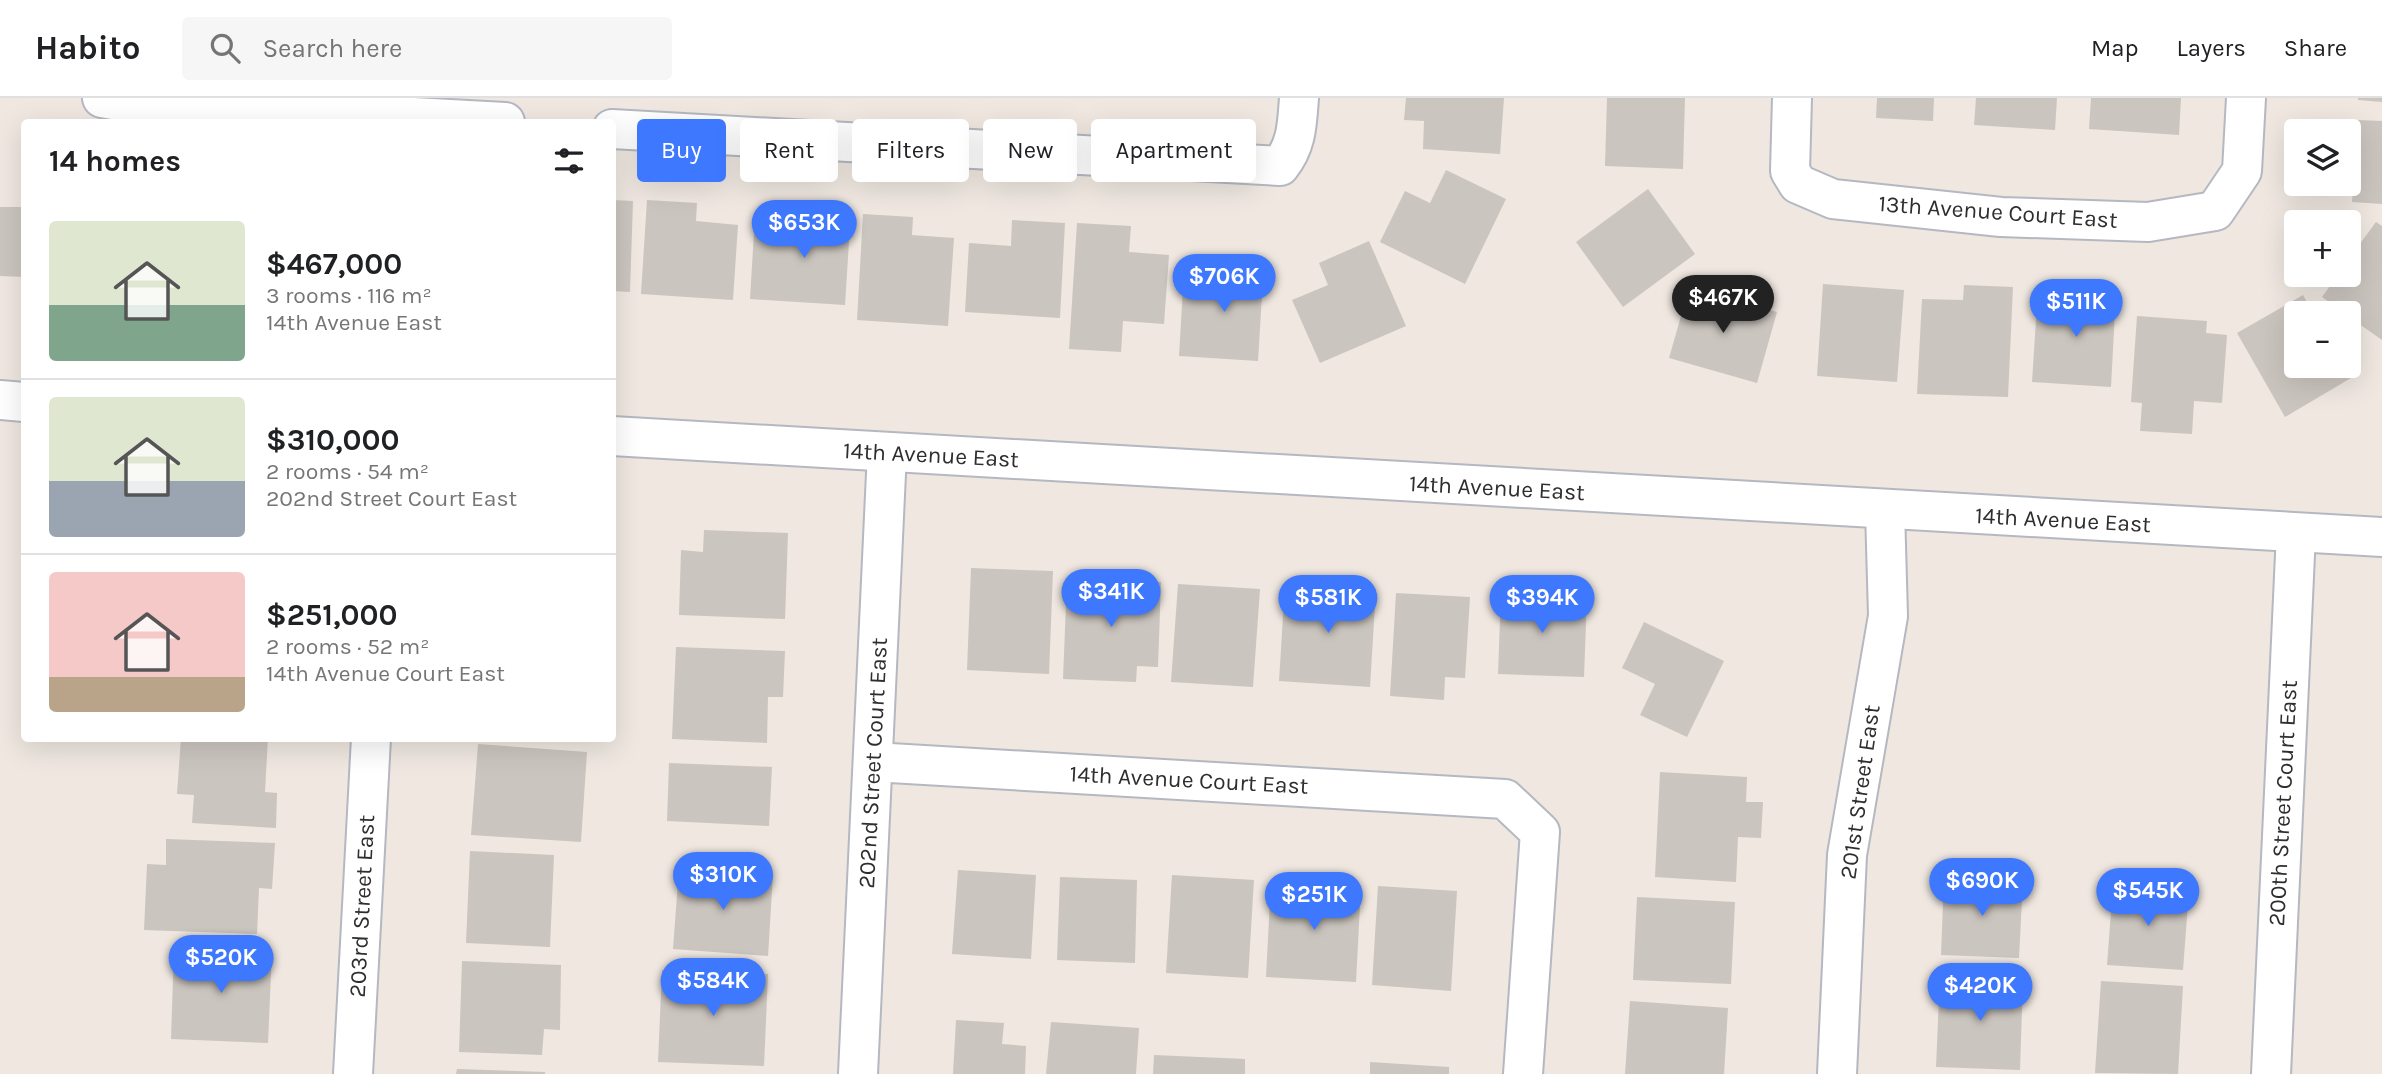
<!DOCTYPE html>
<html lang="en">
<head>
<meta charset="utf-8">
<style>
	:root { --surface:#fff; --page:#f6f6f6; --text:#202124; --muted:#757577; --line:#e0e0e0; --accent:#3e78ff }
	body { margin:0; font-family:Karla,sans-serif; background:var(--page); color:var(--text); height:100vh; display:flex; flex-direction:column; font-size:26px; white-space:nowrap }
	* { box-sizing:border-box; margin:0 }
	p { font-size:23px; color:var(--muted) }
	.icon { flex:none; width:38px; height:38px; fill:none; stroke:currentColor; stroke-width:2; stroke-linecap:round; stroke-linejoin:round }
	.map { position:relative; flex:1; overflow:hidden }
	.drawer { position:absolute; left:21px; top:21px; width:595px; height:623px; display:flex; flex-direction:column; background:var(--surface); border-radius:7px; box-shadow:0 7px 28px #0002 }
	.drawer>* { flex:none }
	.top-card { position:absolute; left:637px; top:21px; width:665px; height:63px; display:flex; gap:14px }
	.fabs { position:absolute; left:2284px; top:21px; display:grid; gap:14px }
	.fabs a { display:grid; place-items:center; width:77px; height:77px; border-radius:7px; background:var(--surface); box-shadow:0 7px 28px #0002; font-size:35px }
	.price { position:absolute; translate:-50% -60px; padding:0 16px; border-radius:24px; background:var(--accent); color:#fff; font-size:23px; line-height:46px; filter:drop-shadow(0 2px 4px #0008) }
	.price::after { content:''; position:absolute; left:50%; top:42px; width:21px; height:16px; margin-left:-10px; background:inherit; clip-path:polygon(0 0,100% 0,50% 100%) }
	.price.current { background:#222; color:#fff }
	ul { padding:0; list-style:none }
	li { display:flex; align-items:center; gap:21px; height:175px; padding:0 28px }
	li+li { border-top:2px solid var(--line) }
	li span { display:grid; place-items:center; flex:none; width:196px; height:140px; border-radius:7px; color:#555 }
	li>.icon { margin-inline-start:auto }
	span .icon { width:84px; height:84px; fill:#fffc; stroke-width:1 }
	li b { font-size:30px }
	h2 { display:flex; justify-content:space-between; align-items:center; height:84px; padding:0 28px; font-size:30px }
	.tag { padding:0 24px; border-radius:7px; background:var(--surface); box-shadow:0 7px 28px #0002; font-size:24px; line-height:63px }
	.tag.current { background:var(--accent); color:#fff }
	header { display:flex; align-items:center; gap:42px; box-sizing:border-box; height:98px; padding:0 35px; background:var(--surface); border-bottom:2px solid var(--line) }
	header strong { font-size:33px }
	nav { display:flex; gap:38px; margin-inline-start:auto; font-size:24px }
	.search { width:490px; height:63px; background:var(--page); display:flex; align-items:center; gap:18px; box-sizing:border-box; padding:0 24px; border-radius:7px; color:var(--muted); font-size:26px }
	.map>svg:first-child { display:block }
	.building { fill:#cbc5bf }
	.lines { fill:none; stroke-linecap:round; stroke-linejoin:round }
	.minor-casing { stroke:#b4b8c1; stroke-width:42 }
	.minor { stroke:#fff; stroke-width:38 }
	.labels { text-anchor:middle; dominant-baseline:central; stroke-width:7; stroke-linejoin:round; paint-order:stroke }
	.street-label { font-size:23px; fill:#2e2e2e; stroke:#fff }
</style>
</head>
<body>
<header>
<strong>Habito</strong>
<div class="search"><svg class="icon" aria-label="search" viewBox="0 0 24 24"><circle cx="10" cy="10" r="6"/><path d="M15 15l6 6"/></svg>Search here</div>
<nav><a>Map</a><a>Layers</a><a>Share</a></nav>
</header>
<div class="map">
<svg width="2382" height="976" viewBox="0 0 2382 976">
	<rect width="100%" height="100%" fill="#efe7e0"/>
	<g class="building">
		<path d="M 1406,0 L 1504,0 L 1500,56 L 1423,51 L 1424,23 L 1404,22 Z"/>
		<path d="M 1607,0 L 1685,0 L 1683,71 L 1605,68 Z"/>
		<path d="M 1877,0 L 1934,0 L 1933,23 L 1876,20 Z"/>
		<path d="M 1976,0 L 2057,0 L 2055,32 L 1974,27 Z"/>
		<path d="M 2091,0 L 2181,0 L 2179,37 L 2089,31 Z"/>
		<path d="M 2358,0 L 2382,0 L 2382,4 L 2358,2 Z"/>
		<path d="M 2358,22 L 2382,23 L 2382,106 L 2352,104 Z"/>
		<path d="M 1446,72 L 1506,101 L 1465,186 L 1380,144 L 1405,93 L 1430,105 Z"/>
		<path d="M 1648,91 L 1695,156 L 1623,209 L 1576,144 Z"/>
		<path d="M 612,102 L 633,103 L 630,194 L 612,193 Z"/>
		<path d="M 647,102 L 697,105 L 696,123 L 738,127 L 733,202 L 641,196 Z"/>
		<path d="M 0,109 L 24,109 L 24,179 L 0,178 Z"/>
		<path d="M 796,109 L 851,112 L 845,207 L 750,201 L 754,134 L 794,136 Z"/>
		<path d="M 863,116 L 913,119 L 912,137 L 954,140 L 948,228 L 857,222 Z"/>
		<path d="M 1012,122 L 1065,125 L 1060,220 L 965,214 L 969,145 L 1011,148 Z"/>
		<path d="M 2376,124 L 2382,128 L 2382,242 L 2348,218 L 2348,215 L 2345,215 L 2322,199 L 2338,177 L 2348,177 L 2348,162 Z"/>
		<path d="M 1077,125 L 1131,128 L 1129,154 L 1169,157 L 1164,226 L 1123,223 L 1121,254 L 1069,251 Z"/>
		<path d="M 1369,143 L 1406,228 L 1320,265 L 1292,202 L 1328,187 L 1319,165 Z"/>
		<path d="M 1214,161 L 1264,164 L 1258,263 L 1179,258 L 1183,189 L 1212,191 Z"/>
		<path d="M 1823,186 L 1904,192 L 1897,284 L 1817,278 Z"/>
		<path d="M 1964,187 L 2013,189 L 2008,299 L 1917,296 L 1922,201 L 1963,202 Z"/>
		<path d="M 1689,190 L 1777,214 L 1757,285 L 1669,260 Z"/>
		<path d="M 2060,190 L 2116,194 L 2111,289 L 2032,284 L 2037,206 L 2059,208 Z"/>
		<path d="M 2303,197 L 2313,215 L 2296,215 L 2296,268 L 2344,268 L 2351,280 L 2285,319 L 2237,235 Z"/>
		<path d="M 2137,218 L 2207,223 L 2206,235 L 2227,237 L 2222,305 L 2194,303 L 2192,336 L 2140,333 L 2142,305 L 2131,304 Z"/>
		<path d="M 704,432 L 788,435 L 785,521 L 679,517 L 681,452 L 703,454 Z"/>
		<path d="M 971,470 L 1053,473 L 1049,576 L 967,572 Z"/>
		<path d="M 1067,480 L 1161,484 L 1158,569 L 1137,568 L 1136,584 L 1063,581 Z"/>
		<path d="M 1178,486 L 1260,491 L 1253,589 L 1171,584 Z"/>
		<path d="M 1285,486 L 1376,491 L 1370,589 L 1279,583 Z"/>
		<path d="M 1501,494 L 1587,497 L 1584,579 L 1498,576 Z"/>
		<path d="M 1396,495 L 1470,499 L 1465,580 L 1445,579 L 1444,602 L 1390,598 Z"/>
		<path d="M 1644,524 L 1724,563 L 1687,639 L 1640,617 L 1655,586 L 1622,570 Z"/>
		<path d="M 676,549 L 785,553 L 783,599 L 768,599 L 767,645 L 672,641 Z"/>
		<path d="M 181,640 L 268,640 L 265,694 L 277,695 L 276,730 L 192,725 L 194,697 L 177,696 Z"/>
		<path d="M 478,646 L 587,654 L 581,744 L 471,737 Z"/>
		<path d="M 669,665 L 772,669 L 769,728 L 667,723 Z"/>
		<path d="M 1660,674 L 1747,679 L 1746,704 L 1763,704 L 1761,740 L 1738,739 L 1736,784 L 1655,779 Z"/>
		<path d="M 166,741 L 275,745 L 272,791 L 259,790 L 257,836 L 144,832 L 147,766 L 166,767 Z"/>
		<path d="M 470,753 L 554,757 L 550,849 L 466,845 Z"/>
		<path d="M 679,770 L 773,776 L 768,858 L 673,851 Z"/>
		<path d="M 958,772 L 1036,777 L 1031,861 L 952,856 Z"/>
		<path d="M 1172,777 L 1254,782 L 1248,880 L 1166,875 Z"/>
		<path d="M 1060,779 L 1137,782 L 1135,865 L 1057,862 Z"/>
		<path d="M 1944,780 L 2023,783 L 2019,860 L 1941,857 Z"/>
		<path d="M 1271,783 L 1361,788 L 1356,884 L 1266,879 Z"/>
		<path d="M 2113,787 L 2189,792 L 2183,872 L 2107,867 Z"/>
		<path d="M 1378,788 L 1457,793 L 1451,893 L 1372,887 Z"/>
		<path d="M 1637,799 L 1735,804 L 1731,886 L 1633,882 Z"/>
		<path d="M 174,849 L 272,853 L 268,945 L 171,941 Z"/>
		<path d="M 462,863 L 561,867 L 560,932 L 544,931 L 542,957 L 459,954 Z"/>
		<path d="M 662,872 L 768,876 L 764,968 L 658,964 Z"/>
		<path d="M 1940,877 L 2023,881 L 2020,972 L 1936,969 Z"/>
		<path d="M 2101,883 L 2183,888 L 2178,976 L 2095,975 Z"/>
		<path d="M 1630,903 L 1728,910 L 1724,976 L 1625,976 Z"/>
		<path d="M 956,922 L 1004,925 L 1002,946 L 1026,948 L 1025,976 L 953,976 Z"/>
		<path d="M 1051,924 L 1139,930 L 1136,976 L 1046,976 Z"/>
		<path d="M 1154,957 L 1245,961 L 1245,976 L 1153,976 Z"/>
		<path d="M 1370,964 L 1449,969 L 1449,976 L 1370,976 Z"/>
		<path d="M 457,971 L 545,974 L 545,976 L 456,976 Z"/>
	</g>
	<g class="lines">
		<defs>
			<g id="minor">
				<path d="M 102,0 L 119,3 L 505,24"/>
				<path d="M 1792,0 L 1790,73 L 1798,86 L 1833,101 L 2001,119 L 2148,124 L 2215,113 L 2242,73 L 2246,0"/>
				<path d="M 612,31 L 1280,68 C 1297,47 1297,26 1299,0"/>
				<path d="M 0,302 L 24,304"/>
				<path d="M 612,338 L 2382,439"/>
				<path d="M 873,664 L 1505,701 L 1540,734 L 1523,976"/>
				<path d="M 353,976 L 371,640"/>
				<path d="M 858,976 L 887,354"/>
				<path d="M 1837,976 L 1847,757 L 1888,518 L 1885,412"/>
				<path d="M 2271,976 L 2296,435"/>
			</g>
		</defs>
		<use href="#minor" class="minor-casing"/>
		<use href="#minor" class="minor"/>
	</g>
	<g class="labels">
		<g class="street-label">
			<text transform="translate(1998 114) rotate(4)">13th Avenue Court East</text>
			<text transform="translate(931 357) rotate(3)">14th Avenue East</text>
			<text transform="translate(1497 390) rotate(3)">14th Avenue East</text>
			<text transform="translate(2063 422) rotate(3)">14th Avenue East</text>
			<text transform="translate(873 665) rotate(-87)">202nd Street Court East</text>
			<text transform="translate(1189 682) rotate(3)">14th Avenue Court East</text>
			<text transform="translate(1860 694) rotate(-82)">201st Street East</text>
			<text transform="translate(2283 705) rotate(-87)">200th Street Court East</text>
			<text transform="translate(362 808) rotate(-87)">203rd Street East</text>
		</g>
	</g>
</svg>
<div class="fabs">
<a><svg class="icon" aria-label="layers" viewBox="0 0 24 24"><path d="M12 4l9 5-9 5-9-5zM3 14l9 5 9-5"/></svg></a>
<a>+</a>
<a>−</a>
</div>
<b class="price" style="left:804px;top:162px">$653K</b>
<b class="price" style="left:1224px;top:216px">$706K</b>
<b class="price current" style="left:1723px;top:237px">$467K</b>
<b class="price" style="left:2076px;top:241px">$511K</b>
<b class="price" style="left:1111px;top:531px">$341K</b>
<b class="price" style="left:1328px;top:537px">$581K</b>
<b class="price" style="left:1542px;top:537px">$394K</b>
<b class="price" style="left:723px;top:814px">$310K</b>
<b class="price" style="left:1982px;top:820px">$690K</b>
<b class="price" style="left:2148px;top:830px">$545K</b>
<b class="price" style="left:1314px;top:834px">$251K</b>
<b class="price" style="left:221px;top:897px">$520K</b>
<b class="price" style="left:713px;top:920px">$584K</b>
<b class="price" style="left:1980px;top:925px">$420K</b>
<div class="top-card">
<a class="tag current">Buy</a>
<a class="tag">Rent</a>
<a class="tag">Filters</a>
<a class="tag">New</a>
<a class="tag">Apartment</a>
</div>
<section class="drawer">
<h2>14 homes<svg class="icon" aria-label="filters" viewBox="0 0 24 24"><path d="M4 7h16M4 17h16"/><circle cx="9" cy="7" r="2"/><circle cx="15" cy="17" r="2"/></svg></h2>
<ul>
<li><span style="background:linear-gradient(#dfe7d0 60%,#7fa58c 0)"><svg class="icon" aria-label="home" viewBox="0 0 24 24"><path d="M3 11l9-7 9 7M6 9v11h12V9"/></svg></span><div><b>$467,000</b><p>3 rooms · 116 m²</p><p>14th Avenue East</p></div></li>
<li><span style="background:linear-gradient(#dfe7d0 60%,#9aa5b1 0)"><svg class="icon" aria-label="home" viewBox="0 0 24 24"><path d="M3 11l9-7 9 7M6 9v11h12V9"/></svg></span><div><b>$310,000</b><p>2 rooms · 54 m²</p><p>202nd Street Court East</p></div></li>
<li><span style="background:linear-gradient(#f6c9c9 75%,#b9a48a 0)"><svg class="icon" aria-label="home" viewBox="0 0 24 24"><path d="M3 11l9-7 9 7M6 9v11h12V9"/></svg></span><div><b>$251,000</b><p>2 rooms · 52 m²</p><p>14th Avenue Court East</p></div></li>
</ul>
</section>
</div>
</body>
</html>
